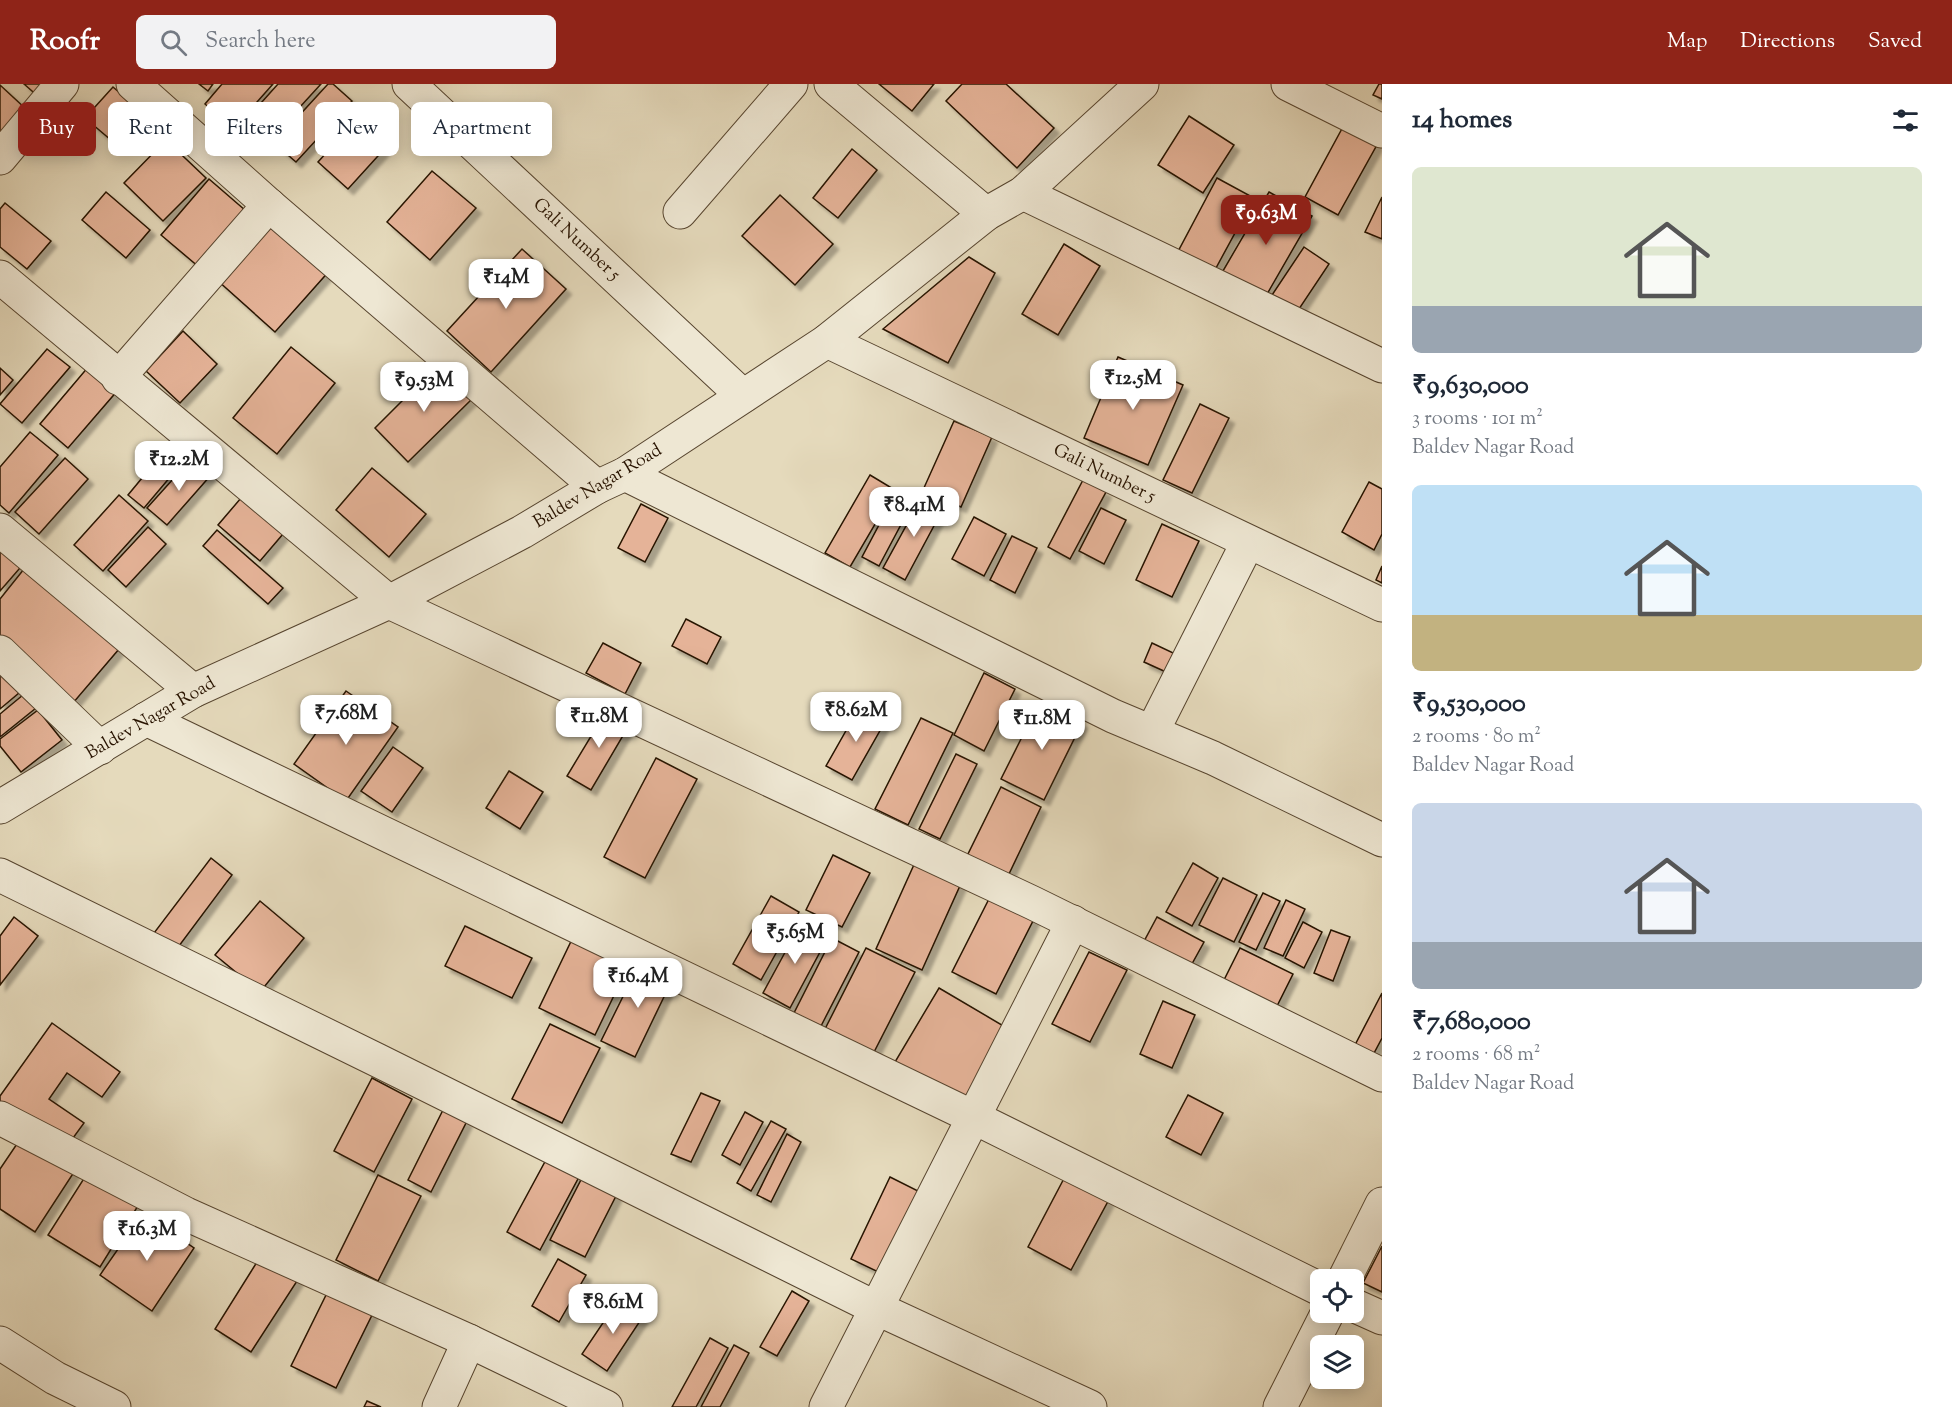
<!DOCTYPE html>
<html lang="en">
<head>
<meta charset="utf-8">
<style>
	:root { --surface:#fff; --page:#f2f2f3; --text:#1f2937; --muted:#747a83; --accent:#8f2418 }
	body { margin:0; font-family:"Sorts Mill Goudy",serif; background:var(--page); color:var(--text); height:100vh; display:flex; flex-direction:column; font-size:22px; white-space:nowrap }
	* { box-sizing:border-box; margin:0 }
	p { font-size:20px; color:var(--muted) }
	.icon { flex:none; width:33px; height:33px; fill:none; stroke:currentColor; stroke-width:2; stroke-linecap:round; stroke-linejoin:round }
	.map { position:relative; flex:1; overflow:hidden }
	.panel { display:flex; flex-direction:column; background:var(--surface); width:570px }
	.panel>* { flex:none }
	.banner { position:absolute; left:18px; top:18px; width:570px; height:54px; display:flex; gap:12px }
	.tools { position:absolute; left:1310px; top:1185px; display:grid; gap:12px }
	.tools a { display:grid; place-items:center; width:54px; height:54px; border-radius:9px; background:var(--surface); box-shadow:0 3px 15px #0003; font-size:30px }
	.price { position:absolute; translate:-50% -51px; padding:0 14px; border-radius:12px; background:#fff; color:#222; font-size:20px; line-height:39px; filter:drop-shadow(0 2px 3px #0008) }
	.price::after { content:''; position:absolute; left:50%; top:36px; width:18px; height:14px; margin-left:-9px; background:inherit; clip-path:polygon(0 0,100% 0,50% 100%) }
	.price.selected { background:var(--accent); color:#fff }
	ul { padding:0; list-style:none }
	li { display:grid; align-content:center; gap:12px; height:318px; padding:0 30px }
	li span { display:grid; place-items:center; height:186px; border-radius:9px; color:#555 }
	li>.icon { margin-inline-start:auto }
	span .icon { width:108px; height:108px; fill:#fffc; stroke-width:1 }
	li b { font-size:26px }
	h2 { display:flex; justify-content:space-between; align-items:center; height:72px; padding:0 30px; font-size:26px }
	.tag { padding:0 21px; border-radius:9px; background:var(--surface); box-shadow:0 3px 15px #0003; font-size:21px; line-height:54px }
	.tag.selected { background:var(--accent); color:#fff }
	header { display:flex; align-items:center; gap:36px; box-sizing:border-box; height:84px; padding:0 30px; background:var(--accent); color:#fff }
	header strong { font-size:28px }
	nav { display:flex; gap:33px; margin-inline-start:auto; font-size:21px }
	.search { width:420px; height:54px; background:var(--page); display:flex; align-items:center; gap:15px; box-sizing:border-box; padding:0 21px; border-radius:9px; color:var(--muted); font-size:22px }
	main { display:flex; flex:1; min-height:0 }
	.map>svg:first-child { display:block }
	.building { fill:#e5b398; stroke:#281300; stroke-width:1.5; filter:url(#shadow) }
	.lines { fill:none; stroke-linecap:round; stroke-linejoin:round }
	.minor-casing { stroke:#57452f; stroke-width:35 }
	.minor { stroke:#eee7d3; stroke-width:33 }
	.labels { text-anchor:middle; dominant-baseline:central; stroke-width:6; stroke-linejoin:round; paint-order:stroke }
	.street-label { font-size:18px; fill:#281300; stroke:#eee7d3 }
</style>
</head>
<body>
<header>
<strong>Roofr</strong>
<div class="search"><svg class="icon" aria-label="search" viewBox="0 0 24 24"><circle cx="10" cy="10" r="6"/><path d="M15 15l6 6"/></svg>Search here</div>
<nav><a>Map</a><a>Directions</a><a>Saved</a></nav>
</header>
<main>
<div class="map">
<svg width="1382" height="1323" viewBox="0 0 1382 1323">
	<defs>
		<filter id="shadow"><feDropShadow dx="5.5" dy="5.5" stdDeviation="1.5" flood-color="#0004"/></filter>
	</defs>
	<rect width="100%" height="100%" fill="#e5dabc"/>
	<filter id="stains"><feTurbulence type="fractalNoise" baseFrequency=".00333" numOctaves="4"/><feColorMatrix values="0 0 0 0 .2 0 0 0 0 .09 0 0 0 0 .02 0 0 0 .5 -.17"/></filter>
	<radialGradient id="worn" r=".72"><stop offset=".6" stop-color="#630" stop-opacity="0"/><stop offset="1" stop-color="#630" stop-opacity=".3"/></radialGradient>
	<g class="building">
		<path d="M 24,0 L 52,0 L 40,14 Z"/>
		<path d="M 199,0 L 213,0 L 208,7 Z"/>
		<path d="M 222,0 L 273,0 L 233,45 L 205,20 Z"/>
		<path d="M 278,0 L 321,0 L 267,59 L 244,38 Z"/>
		<path d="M 328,0 L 333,0 L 352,17 L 296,78 L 274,59 Z"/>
		<path d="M 879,0 L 934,0 L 912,27 Z"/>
		<path d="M 962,0 L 1006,0 L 1054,44 L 1017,84 L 946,17 Z"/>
		<path d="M 1379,0 L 1382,0 L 1382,15 L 1373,11 Z"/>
		<path d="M 0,1 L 27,26 L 0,55 Z"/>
		<path d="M 113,3 L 145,31 L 118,62 L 85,34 Z"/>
		<path d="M 1189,32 L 1234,61 L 1203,109 L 1158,81 Z"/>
		<path d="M 357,35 L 387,62 L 348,105 L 318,78 Z"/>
		<path d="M 1344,41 L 1378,59 L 1338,131 L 1305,113 Z"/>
		<path d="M 166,56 L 206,94 L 163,137 L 124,99 Z"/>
		<path d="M 852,65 L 877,86 L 838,134 L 813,114 Z"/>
		<path d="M 432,87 L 476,124 L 430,176 L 387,138 Z"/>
		<path d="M 1217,94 L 1254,114 L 1210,195 L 1174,175 Z"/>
		<path d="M 209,95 L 253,133 L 206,189 L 161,151 Z"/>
		<path d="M 106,108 L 150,146 L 126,174 L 82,136 Z"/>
		<path d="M 1269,108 L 1312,132 L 1263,217 L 1220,192 Z"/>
		<path d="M 780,111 L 833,160 L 795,201 L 742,152 Z"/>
		<path d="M 1382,113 L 1382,155 L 1365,148 Z"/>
		<path d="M 5,119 L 51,157 L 27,185 L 0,163 L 0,125 Z"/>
		<path d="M 273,133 L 331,185 L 275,248 L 217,196 Z"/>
		<path d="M 1064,160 L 1100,182 L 1058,251 L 1022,230 Z"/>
		<path d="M 1304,163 L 1329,180 L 1291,237 L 1266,220 Z"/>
		<path d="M 522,165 L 566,205 L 491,288 L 447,247 Z"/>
		<path d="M 969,173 L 995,189 L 948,279 L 883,245 Z"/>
		<path d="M 183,247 L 217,280 L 180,319 L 146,287 Z"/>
		<path d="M 291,263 L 335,299 L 277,370 L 233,334 Z"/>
		<path d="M 47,265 L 70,283 L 22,339 L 0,320 Z"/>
		<path d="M 1118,273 L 1183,301 L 1148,381 L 1084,354 Z"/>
		<path d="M 439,280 L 473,314 L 408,378 L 375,344 Z"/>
		<path d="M 89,282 L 118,306 L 68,364 L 40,340 Z"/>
		<path d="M 0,284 L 13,296 L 0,311 Z"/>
		<path d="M 1200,320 L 1229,334 L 1192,409 L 1163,396 Z"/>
		<path d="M 954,337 L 992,353 L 961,423 L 923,406 Z"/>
		<path d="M 30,348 L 58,371 L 9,429 L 0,421 L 0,383 Z"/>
		<path d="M 166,365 L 182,379 L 144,424 L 128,411 Z"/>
		<path d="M 65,374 L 88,395 L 39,450 L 15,428 Z"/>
		<path d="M 192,374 L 211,391 L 167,441 L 147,424 Z"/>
		<path d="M 372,384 L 426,430 L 389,473 L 336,426 Z"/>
		<path d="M 870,391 L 895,406 L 850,483 L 825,469 Z"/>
		<path d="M 1083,396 L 1106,408 L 1070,475 L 1048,463 Z"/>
		<path d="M 1369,398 L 1382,405 L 1382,450 L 1374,466 L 1342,448 Z"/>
		<path d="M 897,407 L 914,416 L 879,482 L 862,473 Z"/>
		<path d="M 119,411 L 148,437 L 103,487 L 74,461 Z"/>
		<path d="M 923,411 L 944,423 L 905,496 L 883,484 Z"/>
		<path d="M 241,414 L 283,450 L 260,477 L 218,441 Z"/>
		<path d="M 641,420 L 668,434 L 645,478 L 618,464 Z"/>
		<path d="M 1101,424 L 1126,436 L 1104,480 L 1079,467 Z"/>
		<path d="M 974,433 L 1006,450 L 984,492 L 952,475 Z"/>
		<path d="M 1162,440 L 1199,457 L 1172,513 L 1136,496 Z"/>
		<path d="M 148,443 L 166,460 L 126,503 L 108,486 Z"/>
		<path d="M 217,446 L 283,504 L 268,520 L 203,462 Z"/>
		<path d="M 1012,452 L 1037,464 L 1015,509 L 990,496 Z"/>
		<path d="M 0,461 L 26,477 L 0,507 Z"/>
		<path d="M 28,480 L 125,558 L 73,619 L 0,557 L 0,515 Z"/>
		<path d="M 1382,482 L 1382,499 L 1376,496 Z"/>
		<path d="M 686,535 L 721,553 L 707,580 L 672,562 Z"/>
		<path d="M 603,559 L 641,579 L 625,610 L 586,589 Z"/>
		<path d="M 1152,559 L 1186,575 L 1177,593 L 1144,578 Z"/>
		<path d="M 0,585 L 26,603 L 0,625 Z"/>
		<path d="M 984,589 L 1015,605 L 984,667 L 954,651 Z"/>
		<path d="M 29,606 L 41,620 L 0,653 L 0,630 Z"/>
		<path d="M 346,607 L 398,643 L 346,717 L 294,680 Z"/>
		<path d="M 1039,619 L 1082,639 L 1044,716 L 1001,695 Z"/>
		<path d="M 860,622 L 886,636 L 852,696 L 826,682 Z"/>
		<path d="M 608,624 L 631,638 L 591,706 L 567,692 Z"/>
		<path d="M 38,626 L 62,656 L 21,688 L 0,662 L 0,655 Z"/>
		<path d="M 921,634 L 953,649 L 908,741 L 875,725 Z"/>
		<path d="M 393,663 L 423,684 L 392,728 L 361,707 Z"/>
		<path d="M 956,670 L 977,680 L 940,755 L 919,745 Z"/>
		<path d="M 656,674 L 697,695 L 645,794 L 604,773 Z"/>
		<path d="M 509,687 L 543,708 L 520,745 L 486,724 Z"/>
		<path d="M 1001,703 L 1041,723 L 1008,792 L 967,772 Z"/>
		<path d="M 833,771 L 870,789 L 842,843 L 806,826 Z"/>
		<path d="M 211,774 L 232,791 L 176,866 L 154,849 Z"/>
		<path d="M 917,774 L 963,795 L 922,886 L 876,865 Z"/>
		<path d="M 1193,779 L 1218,794 L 1192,842 L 1166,828 Z"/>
		<path d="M 1223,794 L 1257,811 L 1234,858 L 1199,841 Z"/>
		<path d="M 992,809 L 1036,831 L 996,910 L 952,888 Z"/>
		<path d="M 1263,809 L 1280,817 L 1256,866 L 1239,858 Z"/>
		<path d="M 771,812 L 799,828 L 761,896 L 733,880 Z"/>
		<path d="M 1286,816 L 1305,825 L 1283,872 L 1264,864 Z"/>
		<path d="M 260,817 L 304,854 L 260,908 L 215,871 Z"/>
		<path d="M 14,833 L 38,852 L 0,901 L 0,852 Z"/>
		<path d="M 1157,833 L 1204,858 L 1188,887 L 1141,863 Z"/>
		<path d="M 1303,838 L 1322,848 L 1304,884 L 1285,874 Z"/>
		<path d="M 801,839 L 828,853 L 790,924 L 763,909 Z"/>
		<path d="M 465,842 L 532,874 L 512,914 L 445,882 Z"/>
		<path d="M 1331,846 L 1350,853 L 1333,897 L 1314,889 Z"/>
		<path d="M 576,847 L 632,874 L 595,951 L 539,924 Z"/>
		<path d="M 832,854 L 859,868 L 821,942 L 794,929 Z"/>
		<path d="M 866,864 L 915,888 L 872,972 L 824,947 Z"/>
		<path d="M 1240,864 L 1293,890 L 1273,930 L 1220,904 Z"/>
		<path d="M 1089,868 L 1127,886 L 1090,958 L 1052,940 Z"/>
		<path d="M 641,876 L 674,892 L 635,973 L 601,957 Z"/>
		<path d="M 939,904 L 1012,947 L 967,1021 L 895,978 Z"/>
		<path d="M 1382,909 L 1382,954 L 1373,971 L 1355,961 Z"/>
		<path d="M 1163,917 L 1195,931 L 1172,984 L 1140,970 Z"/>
		<path d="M 52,939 L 120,988 L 102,1013 L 67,989 L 49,1015 L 84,1039 L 65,1065 L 0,1019 L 0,1012 Z"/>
		<path d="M 550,940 L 600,964 L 562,1039 L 512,1015 Z"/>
		<path d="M 372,994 L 412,1015 L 374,1088 L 334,1067 Z"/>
		<path d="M 701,1009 L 720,1017 L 691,1078 L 671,1070 Z"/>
		<path d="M 1188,1011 L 1223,1029 L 1201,1071 L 1166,1053 Z"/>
		<path d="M 443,1026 L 467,1037 L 431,1108 L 408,1096 Z"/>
		<path d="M 745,1028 L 763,1038 L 740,1081 L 722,1071 Z"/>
		<path d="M 771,1037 L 786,1045 L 751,1107 L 737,1099 Z"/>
		<path d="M 25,1048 L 78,1082 L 35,1148 L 0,1125 L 0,1085 Z"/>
		<path d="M 787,1050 L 801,1058 L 771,1118 L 757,1111 Z"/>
		<path d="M 547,1074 L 580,1091 L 540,1166 L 507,1148 Z"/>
		<path d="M 90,1085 L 141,1117 L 100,1183 L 48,1151 Z"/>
		<path d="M 1069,1085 L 1113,1108 L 1071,1186 L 1028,1163 Z"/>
		<path d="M 584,1090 L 618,1108 L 585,1173 L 550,1156 Z"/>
		<path d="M 378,1091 L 421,1112 L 378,1197 L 336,1176 Z"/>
		<path d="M 890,1093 L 928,1112 L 889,1193 L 851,1175 Z"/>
		<path d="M 143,1129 L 194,1164 L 152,1227 L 100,1191 Z"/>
		<path d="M 1382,1162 L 1382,1208 L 1363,1199 Z"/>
		<path d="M 262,1170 L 299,1194 L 251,1268 L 215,1245 Z"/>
		<path d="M 558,1175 L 586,1191 L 559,1238 L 532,1222 Z"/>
		<path d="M 330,1203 L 375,1225 L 336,1304 L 291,1282 Z"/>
		<path d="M 792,1207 L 809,1217 L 777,1272 L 760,1263 Z"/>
		<path d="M 619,1215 L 644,1231 L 607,1287 L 582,1270 Z"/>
		<path d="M 710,1254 L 728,1264 L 696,1323 L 672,1323 Z"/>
		<path d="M 734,1261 L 749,1269 L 720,1323 L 701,1323 Z"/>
		<path d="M 367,1317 L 381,1323 L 364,1323 Z"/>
	</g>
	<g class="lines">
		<defs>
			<g id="minor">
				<path d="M 133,0 L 269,121 L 597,403"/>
				<path d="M 409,0 L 743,312"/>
				<path d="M 831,0 L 986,130"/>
				<path d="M 1288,0 L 1382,47"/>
				<path d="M 0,74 L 62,0"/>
				<path d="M 1023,109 L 1382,282"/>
				<path d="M 680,128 L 791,0"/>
				<path d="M 0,193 L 389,518 L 1033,819 L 1382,991"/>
				<path d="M 827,257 L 1382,521"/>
				<path d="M 118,294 L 269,121"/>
				<path d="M 625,390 L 1113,632 L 1213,674 L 1382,756"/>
				<path d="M 0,446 L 193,607"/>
				<path d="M 0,568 L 100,664"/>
				<path d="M 146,635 L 973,1033 L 1320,1205"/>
				<path d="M 1152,648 L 1248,458"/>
				<path d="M 0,723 L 193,607 L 389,518 L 522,448 L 597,403 L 625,390 L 827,257 L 986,130 L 1023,109 L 1142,0"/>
				<path d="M 0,791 L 377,976 L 876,1224 L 1090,1323"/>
				<path d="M 0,1034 L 186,1130 L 469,1257 L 606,1323"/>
				<path d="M 1344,1196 L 1382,1120"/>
				<path d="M 1353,1221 L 1382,1234"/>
				<path d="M 0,1259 L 55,1294 L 114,1323"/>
				<path d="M 439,1323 L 469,1257"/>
				<path d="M 826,1323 L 1073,838"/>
				<path d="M 1280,1323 L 1328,1228"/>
			</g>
		</defs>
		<use href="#minor" class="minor-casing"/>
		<use href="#minor" class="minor"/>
	</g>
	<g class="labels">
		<g class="street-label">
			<text transform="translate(576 156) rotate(43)">Gali Number 5</text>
			<text transform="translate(1104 390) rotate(26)">Gali Number 5</text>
			<text transform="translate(598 403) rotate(-31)">Baldev Nagar Road</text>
			<text transform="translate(151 635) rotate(-30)">Baldev Nagar Road</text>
		</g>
	</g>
	<rect width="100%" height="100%" filter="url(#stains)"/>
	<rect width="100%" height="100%" fill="url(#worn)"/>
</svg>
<div class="tools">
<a><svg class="icon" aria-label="locate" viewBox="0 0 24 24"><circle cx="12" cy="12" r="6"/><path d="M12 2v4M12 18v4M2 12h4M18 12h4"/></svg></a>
<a><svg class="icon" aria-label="layers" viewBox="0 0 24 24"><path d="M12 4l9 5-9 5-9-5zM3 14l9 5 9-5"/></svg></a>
</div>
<b class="price selected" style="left:1266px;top:162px">₹9.63M</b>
<b class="price" style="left:506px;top:226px">₹14M</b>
<b class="price" style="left:1133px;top:327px">₹12.5M</b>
<b class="price" style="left:424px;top:329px">₹9.53M</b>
<b class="price" style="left:179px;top:408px">₹12.2M</b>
<b class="price" style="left:914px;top:454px">₹8.41M</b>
<b class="price" style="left:856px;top:659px">₹8.62M</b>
<b class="price" style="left:346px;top:662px">₹7.68M</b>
<b class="price" style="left:599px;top:665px">₹11.8M</b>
<b class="price" style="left:1042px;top:667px">₹11.8M</b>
<b class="price" style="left:795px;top:881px">₹5.65M</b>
<b class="price" style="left:638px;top:925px">₹16.4M</b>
<b class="price" style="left:147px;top:1178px">₹16.3M</b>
<b class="price" style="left:613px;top:1251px">₹8.61M</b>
<div class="banner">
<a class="tag selected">Buy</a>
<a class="tag">Rent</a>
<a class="tag">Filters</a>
<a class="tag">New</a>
<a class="tag">Apartment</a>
</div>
</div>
<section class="panel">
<h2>14 homes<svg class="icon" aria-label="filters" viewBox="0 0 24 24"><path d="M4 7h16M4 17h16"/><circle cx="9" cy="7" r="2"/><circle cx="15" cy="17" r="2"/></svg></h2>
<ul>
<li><span style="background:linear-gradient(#dfe7d0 75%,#9aa5b1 0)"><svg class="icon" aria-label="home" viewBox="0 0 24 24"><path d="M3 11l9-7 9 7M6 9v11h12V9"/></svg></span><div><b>₹9,630,000</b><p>3 rooms · 101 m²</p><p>Baldev Nagar Road</p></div></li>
<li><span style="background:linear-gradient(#bfe0f5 70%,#c2b280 0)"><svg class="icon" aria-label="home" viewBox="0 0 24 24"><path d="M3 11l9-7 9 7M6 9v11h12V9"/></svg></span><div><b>₹9,530,000</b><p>2 rooms · 80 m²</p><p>Baldev Nagar Road</p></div></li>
<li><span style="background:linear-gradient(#c9d6e8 75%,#9aa5b1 0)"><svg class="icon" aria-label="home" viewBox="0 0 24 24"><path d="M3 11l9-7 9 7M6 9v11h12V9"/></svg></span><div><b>₹7,680,000</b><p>2 rooms · 68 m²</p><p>Baldev Nagar Road</p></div></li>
</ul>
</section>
</main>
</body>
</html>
